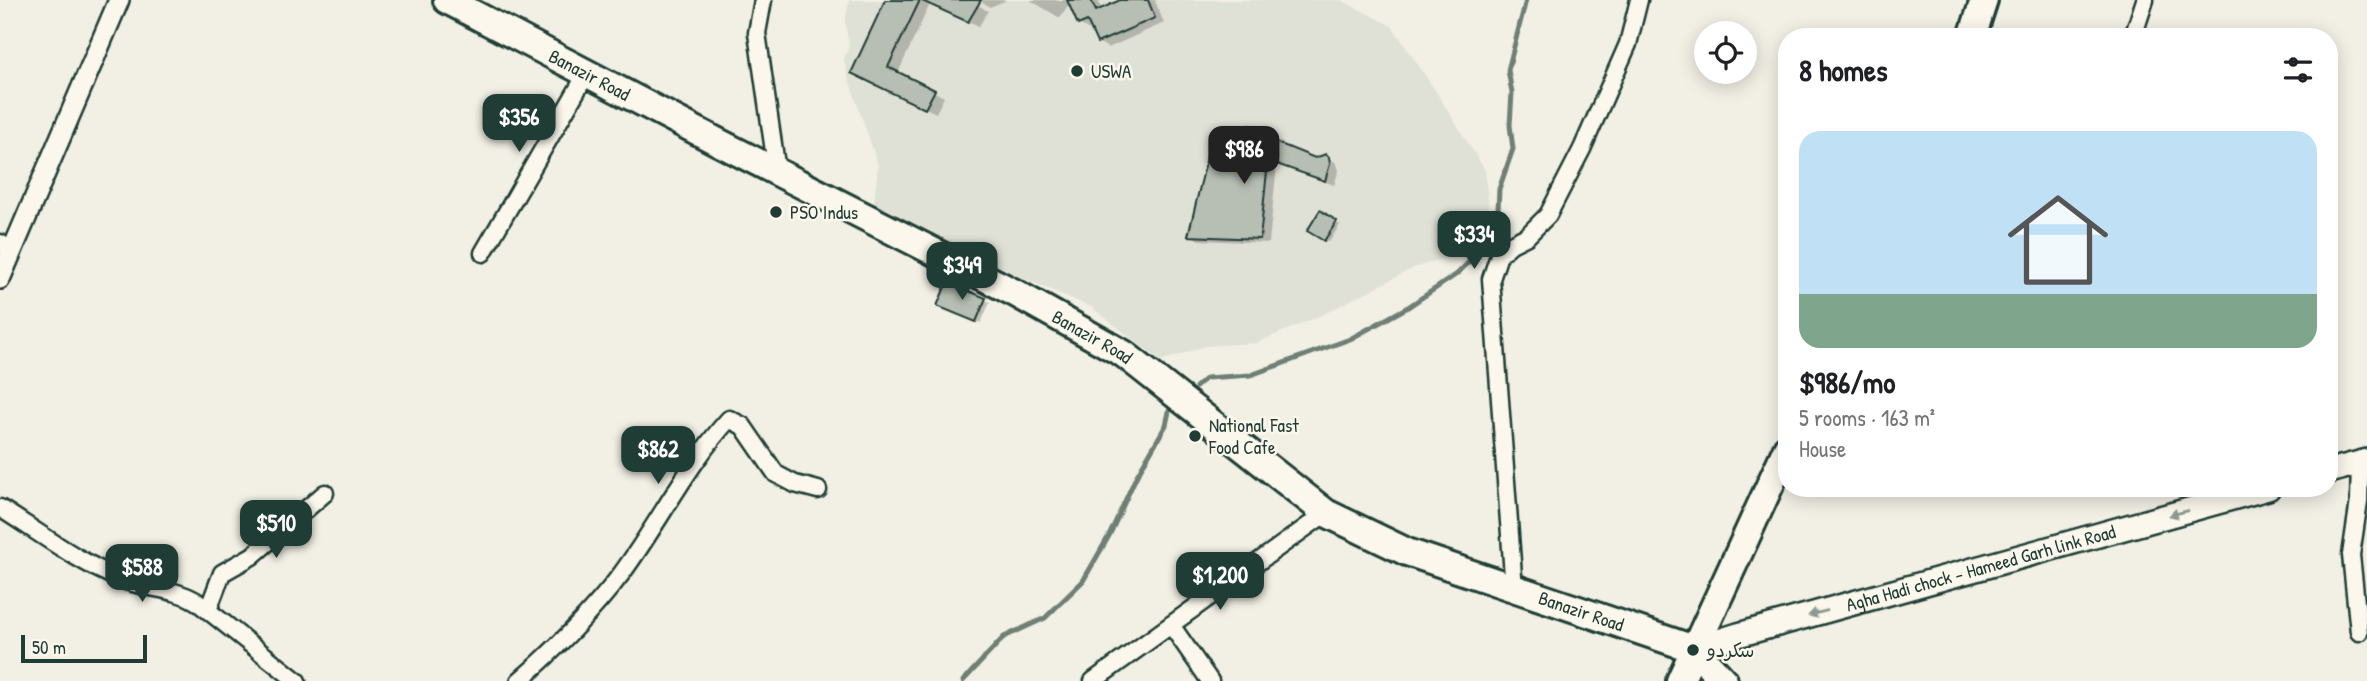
<!DOCTYPE html>
<html lang="en">
<head>
<meta charset="utf-8">
<style>
	:root { --surface:#fff; --page:#f6f6f6; --text:#202124; --muted:#757577; --accent:#1f3d34 }
	body { margin:0; font-family:"Patrick Hand","Playpen Sans Arabic",sans-serif; background:var(--page); color:var(--text); height:100vh; display:flex; flex-direction:column; font-size:26px; white-space:nowrap }
	* { box-sizing:border-box; margin:0 }
	p { font-size:23px; color:var(--muted) }
	.icon { flex:none; width:38px; height:38px; fill:none; stroke:currentColor; stroke-width:2; stroke-linecap:round; stroke-linejoin:round }
	.map { position:relative; flex:1; overflow:hidden }
	.side { position:absolute; left:1778px; top:28px; width:560px; height:469px; display:flex; flex-direction:column; background:var(--surface); border-radius:28px; box-shadow:0 4px 18px #0003 }
	.side>* { flex:none }
	.tools { position:absolute; left:1694px; top:21px; display:grid; gap:14px }
	.tools a { display:grid; place-items:center; width:63px; height:63px; border-radius:50%; background:var(--surface); box-shadow:0 4px 18px #0003; font-size:35px }
	.scale { position:absolute; left:21px; bottom:18px; width:126px; box-sizing:border-box; padding-left:7px; border:4px solid #1f3d34; border-top:0; font-size:19px; line-height:24px; white-space:nowrap; color:#1f3d34; -webkit-text-stroke:5px #fbf7ec; paint-order:stroke }
	.price { position:absolute; translate:-50% -60px; padding:0 16px; border-radius:14px; background:var(--accent); color:#fff; font-size:23px; line-height:46px; filter:drop-shadow(0 2px 4px #0008) }
	.price::after { content:''; position:absolute; left:50%; top:42px; width:21px; height:16px; margin-left:-10px; background:inherit; clip-path:polygon(0 0,100% 0,50% 100%) }
	.price.selected { background:#222; color:#fff }
	ul { padding:0; list-style:none }
	li { display:grid; align-content:center; gap:14px; height:371px; padding:0 21px }
	li span { display:grid; place-items:center; height:217px; border-radius:21px; color:#555 }
	li>.icon { margin-inline-start:auto }
	span .icon { width:126px; height:126px; fill:#fffc; stroke-width:1 }
	li b { font-size:30px }
	h2 { display:flex; justify-content:space-between; align-items:center; height:84px; padding:0 21px; font-size:30px }
	.map>svg:first-child { display:block }
	.built { fill:#e0e1d6 }
	.shadow { fill:#0003 }
	.lines { fill:none; stroke-linecap:round; stroke-linejoin:round }
	.stream { stroke:#6e7f75; stroke-width:5 }
	.building { fill:#b7beb3; stroke:#1f3d34; stroke-width:2 }
	.minor-casing { stroke:#1f3d34; stroke-width:21 }
	.tertiary-casing { stroke:#1f3d34; stroke-width:24 }
	.secondary-casing { stroke:#1f3d34; stroke-width:28 }
	.primary-casing { stroke:#1f3d34; stroke-width:32 }
	.trunk-casing { stroke:#1f3d34; stroke-width:32 }
	.minor { stroke:#fbf7ec; stroke-width:16 }
	.tertiary { stroke:#fbf7ec; stroke-width:19 }
	.secondary { stroke:#fbf7ec; stroke-width:23 }
	.primary { stroke:#fbf7ec; stroke-width:26 }
	.trunk { stroke:#fbf7ec; stroke-width:26 }
	.oneway { fill:#8d9a90 }
	.poi-dot { fill:#1f3d34; stroke:#fbf7ec; stroke-width:2.5 }
	.labels { text-anchor:middle; dominant-baseline:central; stroke-width:5; stroke-linejoin:round; paint-order:stroke }
	.poi-label { font-size:19px; fill:#1f3d34; stroke:#fbf7ec; text-anchor:start }
	.street-label { font-size:19px; fill:#1f3d34; stroke:#fbf7ec }
</style>
</head>
<body>
<div class="map">
<svg width="2367" height="681" viewBox="0 0 2367 681">
	<rect width="100%" height="100%" fill="#f2f0e5"/>
	<filter id="ink" filterUnits="userSpaceOnUse"><feTurbulence type="fractalNoise" baseFrequency=".0143" numOctaves="2"/><feDisplacementMap in="SourceGraphic" scale="14" xChannelSelector="R" yChannelSelector="G"/><feConvolveMatrix kernelMatrix="1 2 1 2 8 2 1 2 1" color-interpolation-filters="sRGB"/></filter>
	<g filter="url(#ink)">
		<path class="built" d="M 849,0 L 1341,0 L 1392,26 L 1435,90 L 1485,170 L 1492,242 L 1414,268 L 1324,314 L 1257,343 L 1205,346 L 1161,361 L 1091,307 L 873,214 L 878,165 L 848,77 L 844,60 L 849,45 L 845,23 Z"/>
		<g class="shadow">
			<path d="M 887,0 L 969,0 L 988,11 L 979,26 L 930,4 L 898,73 L 944,97 L 936,113 L 863,78 Z"/>
			<path d="M 979,0 L 1007,0 L 990,7 Z"/>
			<path d="M 1030,0 L 1098,0 L 1102,10 L 1123,0 L 1157,0 L 1155,1 L 1164,23 L 1108,48 L 1098,42 L 1092,28 L 1089,30 L 1079,24 L 1070,2 L 1060,18 Z"/>
			<path d="M 1255,128 L 1265,134 L 1267,140 L 1315,159 L 1325,156 L 1335,162 L 1339,170 L 1334,185 L 1277,165 L 1269,243 L 1199,240 L 1190,235 L 1235,157 Z"/>
			<path d="M 1321,213 L 1340,225 L 1329,242 L 1310,230 Z"/>
			<path d="M 948,284 L 990,302 L 981,323 L 943,308 Z"/>
		</g>
		<g class="lines">
			<g class="stream">
				<path d="M 1196,387 L 1206,378 L 1251,375 L 1350,339 L 1408,307 L 1457,274 L 1480,251 L 1497,230 L 1499,189 L 1513,149 L 1510,125 L 1512,93 L 1508,70 L 1526,0"/>
				<path d="M 963,681 L 1004,637 L 1045,618 L 1083,581 L 1110,534 L 1136,477 L 1166,425 L 1170,407"/>
			</g>
		</g>
		<g class="building">
			<path d="M 885,0 L 981,0 L 968,22 L 920,0 L 888,67 L 935,90 L 925,109 L 851,73 Z"/>
			<path d="M 1067,0 L 1091,0 L 1096,11 L 1120,0 L 1148,0 L 1155,18 L 1097,43 L 1087,21 L 1078,25 Z"/>
			<path d="M 1249,125 L 1256,127 L 1258,135 L 1315,158 L 1326,154 L 1329,157 L 1330,164 L 1325,181 L 1268,161 L 1260,239 L 1188,236 L 1209,149 L 1233,155 L 1243,129 Z"/>
			<path d="M 1320,210 L 1337,221 L 1324,241 L 1307,231 Z"/>
			<path d="M 947,282 L 986,298 L 976,322 L 937,306 Z"/>
		</g>
		<g class="lines">
			<defs>
				<g id="minor">
					<path d="M 763,0 L 757,33 L 777,172"/>
					<path d="M 2133,37 L 2145,0"/>
					<path d="M 0,243 L 12,251"/>
					<path d="M 483,253 L 587,73"/>
					<path d="M 0,508 C 40,533 79,563 123,580 C 148,589 174,588 196,601 L 297,681"/>
					<path d="M 1514,589 L 1491,279 L 1499,255 L 1511,244 L 1527,236 L 1548,215 L 1582,149 L 1628,44 L 1639,0"/>
					<path d="M 208,610 L 222,573 L 252,556 L 325,493"/>
					<path d="M 1171,625 L 1210,681"/>
					<path d="M 2359,632 L 2351,555 L 2359,501 L 2360,463"/>
					<path d="M 519,681 C 554,651 595,609 622,573 C 659,523 687,465 729,419 L 743,426 L 776,474 L 795,484 L 818,490"/>
					<path d="M 1093,681 L 1326,513"/>
				</g>
				<path id="tertiary" d="M 0,279 L 119,0"/>
				<g id="secondary">
					<path d="M 2329,471 L 2367,461"/>
					<path id="s1" d="M 1694,649 L 1738,635 L 2268,488"/>
				</g>
				<g id="primary">
					<path d="M 1972,37 L 1984,0"/>
					<path d="M 1680,681 L 1787,448"/>
				</g>
				<g id="trunk">
					<path id="s2" d="M 447,0 L 718,142 L 1017,294 L 1124,354 L 1326,513 L 1407,552 L 1694,649 L 1724,681"/>
				</g>
			</defs>
			<use href="#minor" class="minor-casing"/>
			<use href="#tertiary" class="tertiary-casing"/>
			<use href="#secondary" class="secondary-casing"/>
			<use href="#primary" class="primary-casing"/>
			<use href="#trunk" class="trunk-casing"/>
			<use href="#minor" class="minor"/>
			<use href="#tertiary" class="tertiary"/>
			<use href="#secondary" class="secondary"/>
			<use href="#primary" class="primary"/>
			<use href="#trunk" class="trunk"/>
		</g>
		<defs><path id="oneway-solid" d="M-6-.8H1V-3.2L6.5 0L1 3.2V.8H-6Z" transform="scale(1.75)"/></defs>
		<g class="oneway">
			<use href="#oneway-solid" transform="translate(2179 513) rotate(165)"/>
			<use href="#oneway-solid" transform="translate(1818 613) rotate(165)"/>
		</g>
	</g>
	<g class="poi-dot">
		<circle cx="1077" cy="71" r="7"/>
		<circle cx="776" cy="212" r="7"/>
		<circle cx="1195" cy="436" r="7"/>
		<circle cx="1693" cy="650" r="7"/>
	</g>
	<g class="labels">
		<g class="poi-label">
			<text x="1091" y="71">USWA</text>
			<text x="790" y="212">PSO Indus</text>
			<text x="1209" y="425">National Fast<tspan x="1209" dy="22">Food Cafe</tspan></text>
			<text x="1707" y="650">سکردو</text>
		</g>
		<g class="street-label">
			<text stroke="none"><textPath href="#s2" startOffset="161">Banazir Road</textPath></text>
			<text stroke="none"><textPath href="#s2" startOffset="728">Banazir Road</textPath></text>
			<text stroke="none"><textPath href="#s1" startOffset="298">Agha Hadi chock - Hameed Garh link Road</textPath></text>
			<text stroke="none"><textPath href="#s2" startOffset="1295">Banazir Road</textPath></text>
		</g>
	</g>
</svg>
<div class="tools">
<a><svg class="icon" aria-label="locate" viewBox="0 0 24 24"><circle cx="12" cy="12" r="6"/><path d="M12 2v4M12 18v4M2 12h4M18 12h4"/></svg></a>
</div>
<div class="scale">50 m</div>
<b class="price" style="left:519px;top:154px">$356</b>
<b class="price selected" style="left:1244px;top:186px">$986</b>
<b class="price" style="left:1474px;top:271px">$334</b>
<b class="price" style="left:962px;top:302px">$349</b>
<b class="price" style="left:658px;top:486px">$862</b>
<b class="price" style="left:276px;top:560px">$510</b>
<b class="price" style="left:142px;top:604px">$588</b>
<b class="price" style="left:1220px;top:612px">$1,200</b>
<section class="side">
<h2>8 homes<svg class="icon" aria-label="filters" viewBox="0 0 24 24"><path d="M4 7h16M4 17h16"/><circle cx="9" cy="7" r="2"/><circle cx="15" cy="17" r="2"/></svg></h2>
<ul>
<li><span style="background:linear-gradient(#bfe0f5 75%,#7fa58c 0)"><svg class="icon" aria-label="home" viewBox="0 0 24 24"><path d="M3 11l9-7 9 7M6 9v11h12V9"/></svg></span><div><b>$986/mo</b><p>5 rooms · 163 m²</p><p>House</p></div></li>
</ul>
</section>
</div>
</body>
</html>
